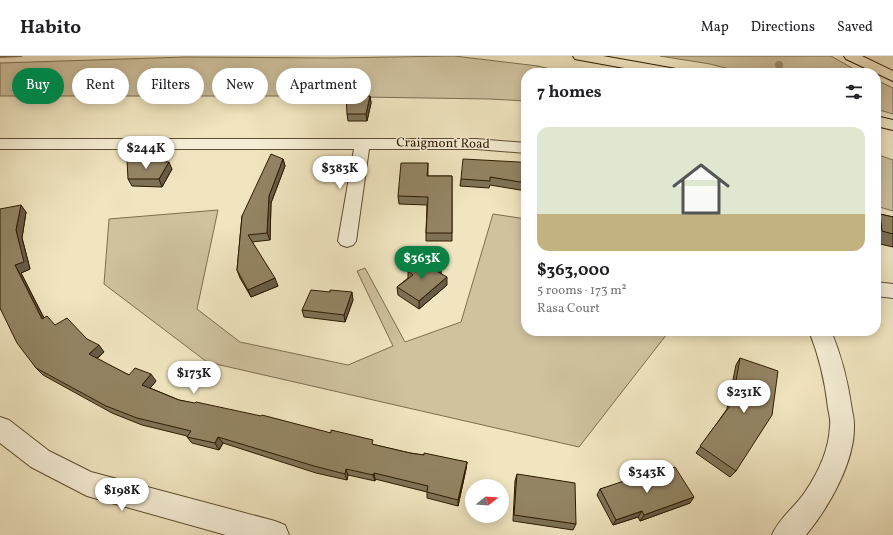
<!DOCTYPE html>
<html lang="en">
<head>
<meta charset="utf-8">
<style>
	:root { --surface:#fff; --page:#f2f2f2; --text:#202124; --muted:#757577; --line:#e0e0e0; --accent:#0b8043 }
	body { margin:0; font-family:Vollkorn,serif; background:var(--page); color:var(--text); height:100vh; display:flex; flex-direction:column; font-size:15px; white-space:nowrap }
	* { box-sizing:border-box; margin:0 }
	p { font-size:13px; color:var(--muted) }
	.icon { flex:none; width:22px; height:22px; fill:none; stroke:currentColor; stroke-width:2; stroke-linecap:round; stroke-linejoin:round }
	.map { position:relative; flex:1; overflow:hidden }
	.drawer { position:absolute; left:521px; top:12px; width:360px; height:268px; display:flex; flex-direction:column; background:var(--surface); border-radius:16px; box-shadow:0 2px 10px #0003 }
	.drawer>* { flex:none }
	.banner { position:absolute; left:12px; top:12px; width:380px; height:36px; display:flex; gap:8px }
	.needle { width:26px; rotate:73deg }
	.tools { position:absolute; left:465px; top:423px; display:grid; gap:8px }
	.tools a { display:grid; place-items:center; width:44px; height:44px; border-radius:50%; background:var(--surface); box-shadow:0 2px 10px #0003; font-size:20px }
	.price { position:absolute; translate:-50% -34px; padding:0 9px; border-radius:14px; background:#fff; color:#222; font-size:13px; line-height:26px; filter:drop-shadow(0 1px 2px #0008) }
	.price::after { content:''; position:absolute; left:50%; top:24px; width:12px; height:9px; margin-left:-6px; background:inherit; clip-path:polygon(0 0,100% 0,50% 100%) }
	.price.current { background:var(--accent); color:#fff }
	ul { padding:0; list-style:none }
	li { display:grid; align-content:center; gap:8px; height:212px; padding:0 16px }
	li+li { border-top:1px solid var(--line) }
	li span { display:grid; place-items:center; height:124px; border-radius:12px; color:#555 }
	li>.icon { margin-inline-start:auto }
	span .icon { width:72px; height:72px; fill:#fffc; stroke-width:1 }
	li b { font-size:17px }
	h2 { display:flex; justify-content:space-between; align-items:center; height:48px; padding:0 16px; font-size:17px }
	.chip { padding:0 14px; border-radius:18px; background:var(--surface); box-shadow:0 2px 10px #0003; font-size:14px; line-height:36px }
	.chip.current { background:var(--accent); color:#fff }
	header { display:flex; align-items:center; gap:24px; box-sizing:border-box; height:56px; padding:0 20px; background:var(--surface); border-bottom:1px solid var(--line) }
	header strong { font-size:19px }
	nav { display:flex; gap:22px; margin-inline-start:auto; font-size:14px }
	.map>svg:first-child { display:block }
	.green { fill:#cfc29f; stroke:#7e6e50 }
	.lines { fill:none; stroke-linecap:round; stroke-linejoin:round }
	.stream { fill:#7b6a4c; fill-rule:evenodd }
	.street-casing { stroke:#5e4d30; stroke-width:2 }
	.highway-casing { stroke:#2e1a00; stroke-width:2 }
	.street { fill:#f5eed6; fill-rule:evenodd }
	.highway { fill:#f0e5c0; fill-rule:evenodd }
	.tree { fill:#a09171 }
	.wall { fill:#7e7256; stroke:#2e1a00 }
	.shaded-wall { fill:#675c46; stroke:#2e1a00 }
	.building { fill:#938464; stroke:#2e1a00 }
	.labels { text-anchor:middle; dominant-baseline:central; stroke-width:3; stroke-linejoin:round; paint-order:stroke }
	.far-street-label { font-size:13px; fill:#2e1a00; stroke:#f5eed6 }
</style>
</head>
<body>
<header>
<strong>Habito</strong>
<nav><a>Map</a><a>Directions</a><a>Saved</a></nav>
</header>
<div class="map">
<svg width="893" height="479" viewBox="0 0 893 479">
	<rect width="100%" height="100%" fill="#f0e5c0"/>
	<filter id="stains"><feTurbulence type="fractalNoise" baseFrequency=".005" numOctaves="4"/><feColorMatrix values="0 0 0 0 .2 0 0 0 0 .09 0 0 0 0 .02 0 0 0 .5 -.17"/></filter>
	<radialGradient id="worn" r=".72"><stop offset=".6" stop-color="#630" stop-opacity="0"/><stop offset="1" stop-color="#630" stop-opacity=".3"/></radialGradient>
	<g class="green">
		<path d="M 454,0 L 538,10 L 566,17 L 526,17 L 526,45 L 490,43 L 296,40 L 0,40 L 0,7 L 186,1 L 332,2 Z"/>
		<path d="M 660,0 L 831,0 L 861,17 L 745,17 L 710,8 Z"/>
		<path d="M 876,24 L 893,32 L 893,58 L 876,53 Z"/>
		<path d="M 876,98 L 893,104 L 893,155 L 876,150 Z"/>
		<path d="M 218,154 L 197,253 L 240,286 L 348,309 L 393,290 L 357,215 L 365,212 L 405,286 L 461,266 L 493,158 L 526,163 L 526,275 L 665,275 L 667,278 L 579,391 L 207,306 L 104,228 L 109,163 Z"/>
	</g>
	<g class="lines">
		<path class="stream" d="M 0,0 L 23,0 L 21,1 L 0,2 Z"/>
		<defs>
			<g id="street">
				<path d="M 0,83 L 476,83 L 526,87 L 526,97 L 476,93 L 369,93 L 356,185 L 353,189 L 347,191 L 341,189 L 338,185 L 354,93 L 0,93 Z"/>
				<path d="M 876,226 L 893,228 L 893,242 L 876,240 Z"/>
				<path d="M 809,275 L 831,275 C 842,301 848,326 852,354 C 853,359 854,364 854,369 C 855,406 829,451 806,479 L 772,479 C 779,462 795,451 805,436 C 818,417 829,394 830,370 C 831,364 829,358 828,352 C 825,325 819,300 809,275 Z"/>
				<path d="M 0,361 L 9,364 L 49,395 L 91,416 L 275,465 L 285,469 L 289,479 L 226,479 L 87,440 L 31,411 L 0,387 Z"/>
			</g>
			<g id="highway">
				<path d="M 573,0 L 603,0 L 676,13 L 681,14 L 683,17 L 652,17 L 580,4 L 575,3 Z"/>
				<path d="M 844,0 L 862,0 L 893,15 L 893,25 L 846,3 Z"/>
				<path d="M 876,60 L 893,64 L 893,74 L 876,70 Z"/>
			</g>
		</defs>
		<use href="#street" class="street-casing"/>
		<use href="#highway" class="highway-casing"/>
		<use href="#street" class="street"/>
		<use href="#highway" class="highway"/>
	</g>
	<circle class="tree" cx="779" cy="9" r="4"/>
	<g class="wall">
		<path d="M 370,40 L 371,47 L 367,65 L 348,65 L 347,58 Z"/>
		<path d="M 283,103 L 285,110 L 271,147 L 270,184 L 252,186 L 278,230 L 251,241 L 240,222 L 237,214 L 242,160 Z"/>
		<path d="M 428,107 L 428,120 L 452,120 L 452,185 L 426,185 L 426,177 L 427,149 L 399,148 L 398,140 Z"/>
		<path d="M 526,107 L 526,135 L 490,129 L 489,132 L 460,130 L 461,123 Z"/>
		<path d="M 172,113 L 162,131 L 132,130 L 128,123 Z"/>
		<path d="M 26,156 L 22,182 L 30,213 L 21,217 L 44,262 L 55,269 L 87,283 L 104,296 L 97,303 L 129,319 L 156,325 L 150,332 L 179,344 L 410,397 L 467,406 L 466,413 L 458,450 L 427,442 L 427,436 L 375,423 L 375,425 L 348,419 L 347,424 L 316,417 L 223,387 L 219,394 L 192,387 L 187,381 L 187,380 L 142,369 L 112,357 L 43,319 L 36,312 L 0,252 Z"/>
		<path d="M 876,158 L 879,159 L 880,158 L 893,161 L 893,191 L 876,187 Z"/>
		<path d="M 441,213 L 441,218 L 447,229 L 419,253 L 398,239 L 397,231 L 408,222 L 408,215 Z"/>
		<path d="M 330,236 L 353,244 L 345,266 L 304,261 L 302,254 Z"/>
		<path d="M 737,275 L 770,275 L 768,278 L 738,277 Z"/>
		<path d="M 740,302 L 736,415 L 730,421 L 696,397 L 727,353 L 736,309 Z"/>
		<path d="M 517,418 L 576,468 L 573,474 L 513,465 L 515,425 Z"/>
		<path d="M 628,426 L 690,447 L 640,465 L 638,461 L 613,469 L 597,439 L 600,433 Z"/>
	</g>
	<g class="shaded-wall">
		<path d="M 370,40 L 371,47 L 367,65 L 366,58 Z"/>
		<path d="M 283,103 L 285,110 L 271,147 L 270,184 L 267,177 L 269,140 Z"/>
		<path d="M 169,106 L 172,113 L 162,131 L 159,123 Z"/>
		<path d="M 21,149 L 26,156 L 22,182 L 30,213 L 21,217 L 48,270 L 42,263 L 15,209 L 16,174 Z"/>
		<path d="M 441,213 L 441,220 L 438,216 Z"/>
		<path d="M 447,221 L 447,229 L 419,253 L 419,245 Z"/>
		<path d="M 275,222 L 278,230 L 251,241 L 248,234 Z"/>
		<path d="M 352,236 L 353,244 L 345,266 L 344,259 Z"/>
		<path d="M 99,289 L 104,296 L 94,305 L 89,298 Z"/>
		<path d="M 151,318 L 156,325 L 147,336 L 142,329 Z"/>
		<path d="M 218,381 L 223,387 L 219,394 L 215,387 Z"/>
		<path d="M 467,406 L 466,413 L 458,450 L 458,444 Z"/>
		<path d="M 346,413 L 348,419 L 347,424 L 345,418 Z"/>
		<path d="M 374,417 L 375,423 L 375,425 L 373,419 Z"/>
		<path d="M 694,441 L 690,447 L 640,465 L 644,459 Z"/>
		<path d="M 642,455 L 638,461 L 613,469 L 616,464 Z"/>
	</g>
	<g class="building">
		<path d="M 346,40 L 370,40 L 366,58 L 347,58 Z"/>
		<path d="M 271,98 L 283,103 L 269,140 L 267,177 L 248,179 L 275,222 L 248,234 L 237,214 L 242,160 Z"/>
		<path d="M 463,103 L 519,106 L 526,107 L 526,127 L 490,121 L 490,125 L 461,123 Z"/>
		<path d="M 127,104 L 169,106 L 159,123 L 128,123 Z"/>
		<path d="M 401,107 L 428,107 L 427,120 L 452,120 L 452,177 L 426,177 L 428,141 L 398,140 Z"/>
		<path d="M 21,149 L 16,174 L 24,206 L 15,209 L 42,263 L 47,260 L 55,269 L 67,262 L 87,283 L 99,289 L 89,298 L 129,319 L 135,312 L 151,318 L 142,329 L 179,344 L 195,347 L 196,346 L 261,360 L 262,359 L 331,377 L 331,374 L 373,384 L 372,388 L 410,397 L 424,399 L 424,397 L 467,406 L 458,444 L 427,436 L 428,430 L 374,417 L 373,419 L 346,413 L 345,418 L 314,410 L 218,381 L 215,387 L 187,381 L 191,375 L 137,362 L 106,350 L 36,312 L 17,287 L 0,252 L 0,153 Z"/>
		<path d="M 876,158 L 879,158 L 880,176 L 876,175 Z"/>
		<path d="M 880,158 L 893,161 L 893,178 L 882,175 Z"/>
		<path d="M 425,202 L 441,213 L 438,216 L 447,221 L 419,245 L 397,231 L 413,219 L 408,215 Z"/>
		<path d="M 311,234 L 330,236 L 330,234 L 352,236 L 344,259 L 302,254 Z"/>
		<path d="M 740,302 L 778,315 L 772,359 L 736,415 L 700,390 L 732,347 Z"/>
		<path d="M 675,411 L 694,441 L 644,459 L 642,455 L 616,464 L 600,433 L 627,424 L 628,426 Z"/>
		<path d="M 517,418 L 575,427 L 576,468 L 514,459 Z"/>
	</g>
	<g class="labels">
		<g class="far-street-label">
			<text transform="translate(443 88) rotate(1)">Craigmont Road</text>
		</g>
	</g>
	<rect width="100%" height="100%" filter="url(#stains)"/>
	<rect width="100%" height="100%" fill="url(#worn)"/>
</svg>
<div class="tools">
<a><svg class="needle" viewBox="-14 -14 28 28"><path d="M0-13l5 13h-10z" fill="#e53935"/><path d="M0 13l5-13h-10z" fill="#757577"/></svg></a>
</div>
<b class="price" style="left:146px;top:114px">$244K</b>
<b class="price" style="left:340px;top:134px">$383K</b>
<b class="price current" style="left:422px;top:224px">$363K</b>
<b class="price" style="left:194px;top:339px">$173K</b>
<b class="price" style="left:744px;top:358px">$231K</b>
<b class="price" style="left:647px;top:438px">$343K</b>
<b class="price" style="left:122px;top:456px">$198K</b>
<div class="banner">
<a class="chip current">Buy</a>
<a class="chip">Rent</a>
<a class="chip">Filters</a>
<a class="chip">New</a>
<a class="chip">Apartment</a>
</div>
<section class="drawer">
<h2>7 homes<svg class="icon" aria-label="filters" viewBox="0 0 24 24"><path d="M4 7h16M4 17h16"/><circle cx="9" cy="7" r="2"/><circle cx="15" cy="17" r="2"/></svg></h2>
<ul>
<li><span style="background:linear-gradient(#dfe7d0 70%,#c2b280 0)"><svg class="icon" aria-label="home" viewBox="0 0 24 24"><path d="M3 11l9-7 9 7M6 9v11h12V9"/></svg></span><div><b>$363,000</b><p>5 rooms · 173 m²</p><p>Rasa Court</p></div></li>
</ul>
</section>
</div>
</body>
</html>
